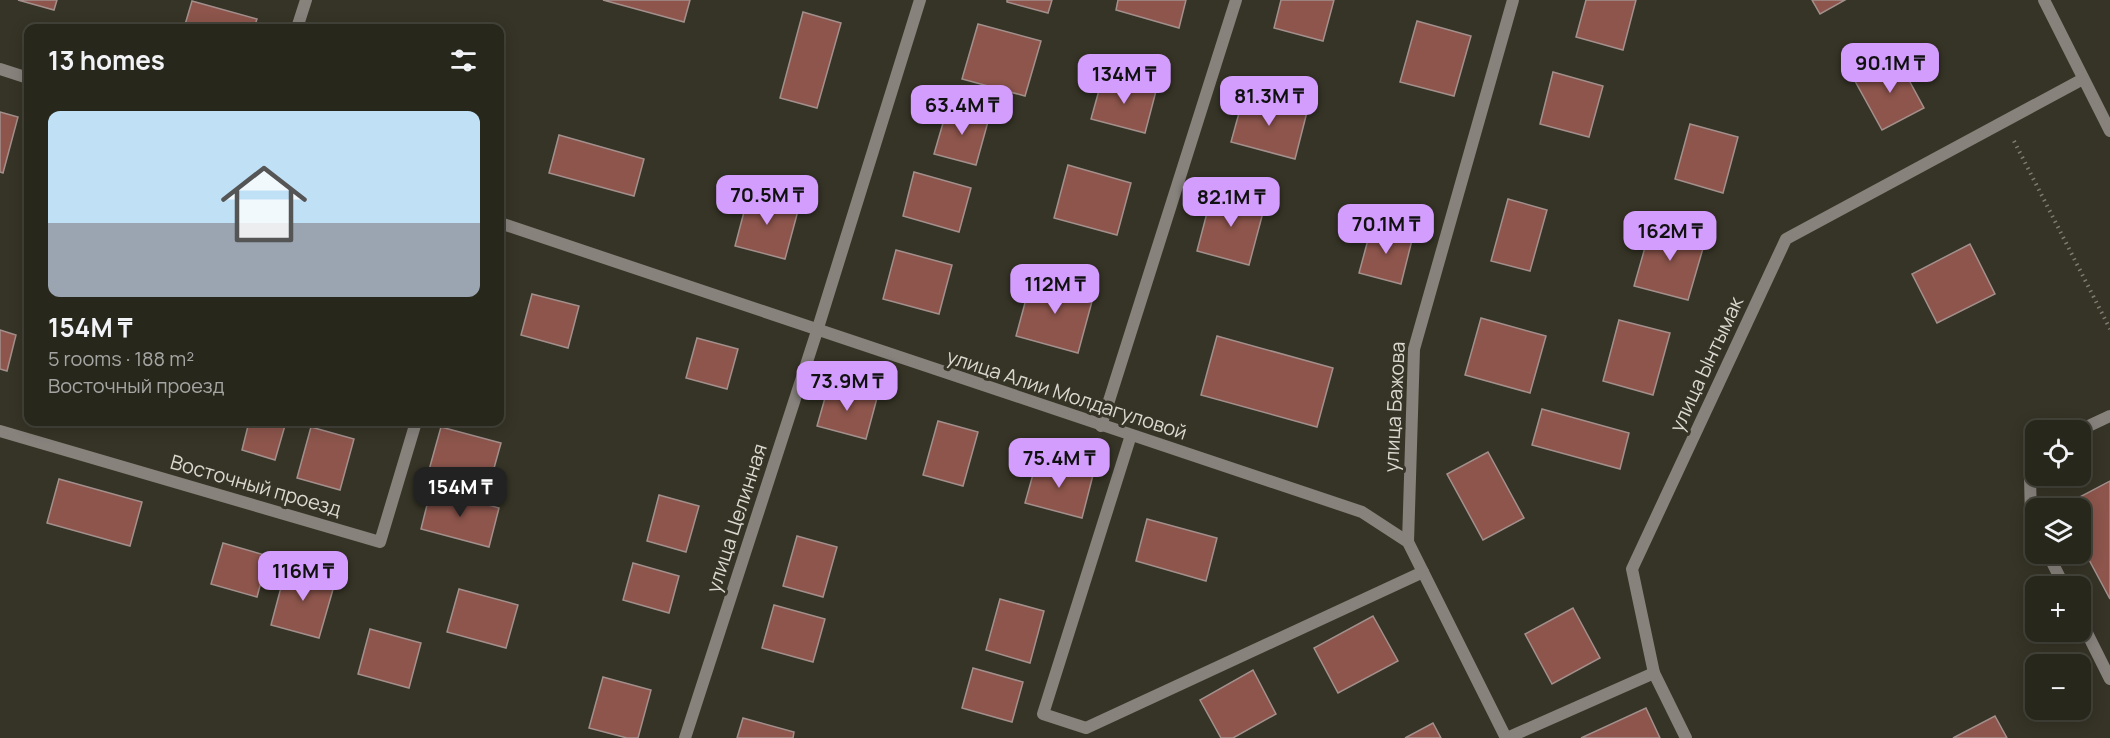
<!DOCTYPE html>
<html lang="en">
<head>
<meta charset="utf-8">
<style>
	:root { --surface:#28271c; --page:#302f25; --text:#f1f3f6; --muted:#a5a5a3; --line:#44443b; --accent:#d29dfd }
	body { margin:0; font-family:Manrope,sans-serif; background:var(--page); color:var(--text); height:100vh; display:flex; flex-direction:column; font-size:22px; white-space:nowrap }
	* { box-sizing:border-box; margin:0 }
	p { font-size:20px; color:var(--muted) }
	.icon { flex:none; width:33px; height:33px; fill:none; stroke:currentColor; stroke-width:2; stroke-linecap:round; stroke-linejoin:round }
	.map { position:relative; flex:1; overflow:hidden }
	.sheet { position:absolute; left:24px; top:24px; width:480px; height:402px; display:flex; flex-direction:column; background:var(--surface); border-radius:12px; box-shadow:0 3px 15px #0003,0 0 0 2px var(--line) }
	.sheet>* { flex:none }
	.buttons { position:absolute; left:2025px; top:420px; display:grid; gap:12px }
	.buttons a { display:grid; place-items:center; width:66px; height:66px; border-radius:12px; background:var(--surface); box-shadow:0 3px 15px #0003,0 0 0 2px var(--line); font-size:30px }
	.price { position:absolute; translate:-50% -51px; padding:0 14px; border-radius:12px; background:var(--accent); color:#111; font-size:20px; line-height:39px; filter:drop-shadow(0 2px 3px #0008) }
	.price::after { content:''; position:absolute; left:50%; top:36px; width:18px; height:14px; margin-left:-9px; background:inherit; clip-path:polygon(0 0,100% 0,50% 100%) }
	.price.selected { background:#222; color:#fff }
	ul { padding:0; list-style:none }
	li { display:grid; align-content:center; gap:12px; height:318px; padding:0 24px }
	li+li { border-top:2px solid var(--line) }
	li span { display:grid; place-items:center; height:186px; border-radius:12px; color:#555 }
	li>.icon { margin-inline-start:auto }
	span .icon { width:108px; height:108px; fill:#fffc; stroke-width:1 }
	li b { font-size:26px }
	h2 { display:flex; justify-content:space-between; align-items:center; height:72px; padding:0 24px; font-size:26px }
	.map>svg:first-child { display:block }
	.building { fill:#8d554c; stroke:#a3908d; stroke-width:1.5 }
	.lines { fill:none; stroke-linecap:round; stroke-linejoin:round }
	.path { stroke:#7e7c71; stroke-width:4; stroke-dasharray:1.5 4.5; stroke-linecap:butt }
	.service { stroke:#87827c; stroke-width:12 }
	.minor { stroke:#87827c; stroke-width:12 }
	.tertiary { stroke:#87827c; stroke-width:12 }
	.labels { text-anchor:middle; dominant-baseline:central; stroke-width:6; stroke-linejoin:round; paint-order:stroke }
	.street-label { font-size:20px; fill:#dad8d0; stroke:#363426 }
</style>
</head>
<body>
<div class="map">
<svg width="2110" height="738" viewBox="0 0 2110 738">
	<rect width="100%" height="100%" fill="#363426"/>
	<g class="building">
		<path d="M 18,0 L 57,0 L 54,10 Z"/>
		<path d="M 603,0 L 690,0 L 684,22 Z"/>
		<path d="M 1007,0 L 1052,0 L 1048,13 L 1007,2 Z"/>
		<path d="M 1118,0 L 1186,0 L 1179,28 L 1116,10 Z"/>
		<path d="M 1281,0 L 1334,0 L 1323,41 L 1274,28 Z"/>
		<path d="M 1586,0 L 1636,0 L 1623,50 L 1576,37 Z"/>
		<path d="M 1812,0 L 1845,0 L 1820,14 Z"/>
		<path d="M 192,1 L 257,19 L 254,28 L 184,28 Z"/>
		<path d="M 803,12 L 841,23 L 817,108 L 780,98 Z"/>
		<path d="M 1417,21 L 1471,36 L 1454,96 L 1400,82 Z"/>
		<path d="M 978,24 L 1041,41 L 1025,96 L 962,79 Z"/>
		<path d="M 1897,58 L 1924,108 L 1882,130 L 1855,81 Z"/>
		<path d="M 1553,72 L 1603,86 L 1589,137 L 1540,124 Z"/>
		<path d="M 1103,76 L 1156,91 L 1145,133 L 1091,119 Z"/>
		<path d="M 1244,95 L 1307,112 L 1295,159 L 1231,142 Z"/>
		<path d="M 948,106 L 989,118 L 976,165 L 934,154 Z"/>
		<path d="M 0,112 L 18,117 L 3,173 L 0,172 Z"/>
		<path d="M 1690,124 L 1738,137 L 1723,193 L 1675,179 Z"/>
		<path d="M 559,135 L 644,159 L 634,196 L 549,173 Z"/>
		<path d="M 1068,165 L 1131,183 L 1117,235 L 1054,218 Z"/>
		<path d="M 914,172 L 971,188 L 959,232 L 903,216 Z"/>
		<path d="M 1213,190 L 1265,205 L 1249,265 L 1197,251 Z"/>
		<path d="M 749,193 L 799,207 L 785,259 L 735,246 Z"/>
		<path d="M 1508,199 L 1547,210 L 1530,271 L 1491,261 Z"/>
		<path d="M 1652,223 L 1706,238 L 1688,300 L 1634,286 Z"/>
		<path d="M 1372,225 L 1413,236 L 1401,284 L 1359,273 Z"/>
		<path d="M 1970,244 L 1995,294 L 1937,323 L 1912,274 Z"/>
		<path d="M 896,250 L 952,265 L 939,314 L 883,299 Z"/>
		<path d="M 1032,277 L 1094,294 L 1078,353 L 1016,336 Z"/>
		<path d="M 532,294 L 579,306 L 568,348 L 521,335 Z"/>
		<path d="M 1481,318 L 1546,336 L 1530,393 L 1465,375 Z"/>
		<path d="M 1619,320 L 1670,333 L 1653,395 L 1603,381 Z"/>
		<path d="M 0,330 L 16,335 L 7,371 L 0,369 Z"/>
		<path d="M 1217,336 L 1333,368 L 1317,427 L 1201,395 Z"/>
		<path d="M 697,338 L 738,349 L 727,389 L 686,378 Z"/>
		<path d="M 829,384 L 877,398 L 866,439 L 817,426 Z"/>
		<path d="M 1542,409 L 1629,433 L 1620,469 L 1532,445 Z"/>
		<path d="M 938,421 L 978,432 L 963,486 L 923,475 Z"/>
		<path d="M 249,422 L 286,422 L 275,460 L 242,450 Z"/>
		<path d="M 311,427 L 354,439 L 340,490 L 297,478 Z"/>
		<path d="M 441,427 L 501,443 L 489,486 L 429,470 Z"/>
		<path d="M 1488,452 L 1524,518 L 1483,540 L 1447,474 Z"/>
		<path d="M 1037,460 L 1093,475 L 1082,518 L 1025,503 Z"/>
		<path d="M 59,479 L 142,502 L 130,546 L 47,523 Z"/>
		<path d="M 2110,481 L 2110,599 L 2080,543 L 2080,508 L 2061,507 Z"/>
		<path d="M 431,489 L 499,508 L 489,547 L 421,529 Z"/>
		<path d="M 659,495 L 699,506 L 686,552 L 647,541 Z"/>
		<path d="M 1147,519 L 1217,538 L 1206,581 L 1136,561 Z"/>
		<path d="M 797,536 L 837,547 L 823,597 L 783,586 Z"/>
		<path d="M 223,543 L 268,556 L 257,597 L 211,584 Z"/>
		<path d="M 633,563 L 679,576 L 669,613 L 623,600 Z"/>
		<path d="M 287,565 L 336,579 L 319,638 L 271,625 Z"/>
		<path d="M 459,589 L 518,605 L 506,648 L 447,632 Z"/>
		<path d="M 1000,599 L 1044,611 L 1030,663 L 986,650 Z"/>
		<path d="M 774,605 L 825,619 L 813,662 L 762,648 Z"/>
		<path d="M 1573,608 L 1600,658 L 1552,684 L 1525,634 Z"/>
		<path d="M 1373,616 L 1398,661 L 1338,693 L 1314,648 Z"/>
		<path d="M 370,629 L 421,643 L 409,688 L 358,674 Z"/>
		<path d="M 973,668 L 1023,682 L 1012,722 L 962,708 Z"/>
		<path d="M 1253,670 L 1276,714 L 1233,738 L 1221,738 L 1200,700 Z"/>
		<path d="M 603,677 L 651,690 L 638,738 L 627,738 L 589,728 Z"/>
		<path d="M 1646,708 L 1660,738 L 1581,738 Z"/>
		<path d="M 1995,716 L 2007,738 L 1953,738 Z"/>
		<path d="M 743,718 L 794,732 L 793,738 L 737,738 Z"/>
		<path d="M 1433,723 L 1441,738 L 1405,738 Z"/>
	</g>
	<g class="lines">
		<path class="path" d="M 2014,141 L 2110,329"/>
		<path class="service" d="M 1131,435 L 1043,714 L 1086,728 L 1423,572"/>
		<g class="minor">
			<path d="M 297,28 L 306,0"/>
			<path d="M 0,69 L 28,78"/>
			<path d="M 500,223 L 1362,512 L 1408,542 L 1506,738"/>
			<path d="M 1101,426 L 1236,0"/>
			<path d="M 2080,430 L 2110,416"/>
			<path d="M 0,431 L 380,542 L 416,422"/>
			<path d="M 2036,467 L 2030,476 L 2031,520 L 2036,528"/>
			<path d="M 1408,542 L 1414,349 L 1513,0"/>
			<path d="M 2048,554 L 2064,586"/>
			<path d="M 2080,619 L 2110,679"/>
			<path d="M 1654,673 L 1686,738"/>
			<path d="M 685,738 L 817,331 L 920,0"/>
			<path d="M 1507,738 L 1654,673 L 1632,569 L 1786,239 L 2083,79"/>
		</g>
		<path class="tertiary" d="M 2044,0 L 2110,131"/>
	</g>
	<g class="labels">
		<g class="street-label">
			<text transform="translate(1706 364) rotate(-65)">улица Ынтымак</text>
			<text transform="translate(1067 394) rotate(18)">улица Алии Молдагуловой</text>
			<text transform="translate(1394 407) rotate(-87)">улица Бажова</text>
			<text transform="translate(256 485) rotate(16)">Восточный проезд</text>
			<text transform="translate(736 518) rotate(-72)">улица Целинная</text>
		</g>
	</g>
</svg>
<div class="buttons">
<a><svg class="icon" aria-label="locate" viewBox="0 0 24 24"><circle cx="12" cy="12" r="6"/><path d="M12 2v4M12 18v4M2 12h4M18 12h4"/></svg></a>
<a><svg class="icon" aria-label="layers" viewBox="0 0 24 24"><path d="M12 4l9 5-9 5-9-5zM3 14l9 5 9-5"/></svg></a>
<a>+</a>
<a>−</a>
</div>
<b class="price" style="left:1890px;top:94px">90.1M ₸</b>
<b class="price" style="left:1124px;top:105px">134M ₸</b>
<b class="price" style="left:1269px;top:127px">81.3M ₸</b>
<b class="price" style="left:962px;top:136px">63.4M ₸</b>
<b class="price" style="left:767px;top:226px">70.5M ₸</b>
<b class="price" style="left:1231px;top:228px">82.1M ₸</b>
<b class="price" style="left:1386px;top:255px">70.1M ₸</b>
<b class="price" style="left:1670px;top:262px">162M ₸</b>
<b class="price" style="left:1055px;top:315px">112M ₸</b>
<b class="price" style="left:847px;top:412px">73.9M ₸</b>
<b class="price" style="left:1059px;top:489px">75.4M ₸</b>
<b class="price selected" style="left:460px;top:518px">154M ₸</b>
<b class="price" style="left:303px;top:602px">116M ₸</b>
<section class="sheet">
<h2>13 homes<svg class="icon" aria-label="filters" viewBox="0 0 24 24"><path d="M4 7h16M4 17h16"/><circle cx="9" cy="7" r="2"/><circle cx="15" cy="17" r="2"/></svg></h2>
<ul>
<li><span style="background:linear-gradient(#bfe0f5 60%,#9aa5b1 0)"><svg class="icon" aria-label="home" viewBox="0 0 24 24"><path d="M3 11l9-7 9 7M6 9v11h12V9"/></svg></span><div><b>154M ₸</b><p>5 rooms · 188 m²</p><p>Восточный проезд</p></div></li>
</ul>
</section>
</div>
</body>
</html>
